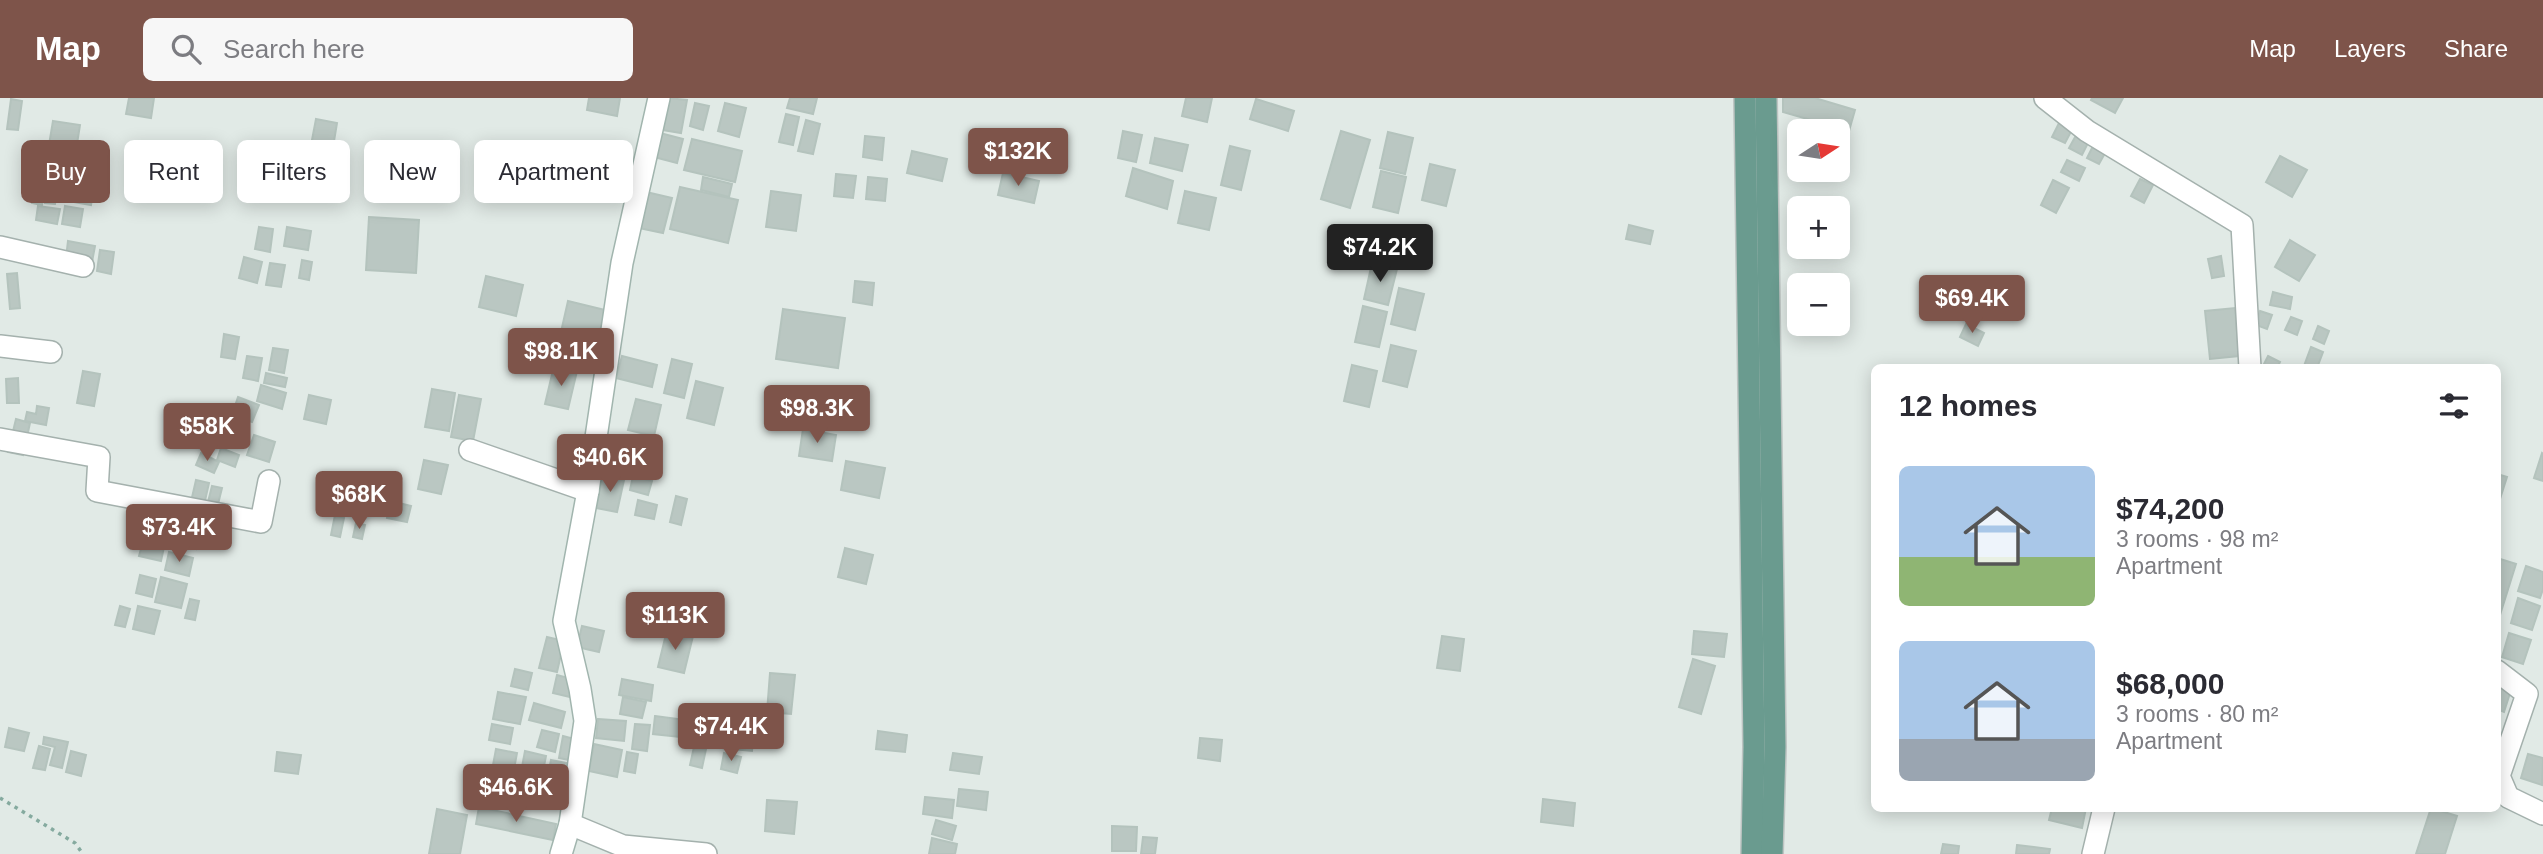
<!DOCTYPE html>
<html lang="en">
<head>
<meta charset="utf-8">
<style>
	:root { --surface:#fff; --page:#f7f7f7; --text:#2b2b33; --muted:#7c7c81; --accent:#7e544a }
	body { margin:0; font-family:Helvetica,sans-serif; background:var(--page); color:var(--text); height:100vh; display:flex; flex-direction:column; font-size:26px; white-space:nowrap }
	* { box-sizing:border-box; margin:0 }
	p { font-size:23px; color:var(--muted) }
	.icon { flex:none; width:38px; height:38px; fill:none; stroke:currentColor; stroke-width:2; stroke-linecap:round; stroke-linejoin:round }
	.map { position:relative; flex:1; overflow:hidden }
	.panel { position:absolute; left:1871px; top:266px; width:630px; height:448px; display:flex; flex-direction:column; background:var(--surface); border-radius:10px; box-shadow:0 4px 18px #0003 }
	.panel>* { flex:none }
	.guide { position:absolute; left:21px; top:42px; width:665px; height:63px; display:flex; gap:14px }
	.needle { width:46px; rotate:78deg }
	.tools { position:absolute; left:1787px; top:21px; display:grid; gap:14px }
	.tools a { display:grid; place-items:center; width:63px; height:63px; border-radius:10px; background:var(--surface); box-shadow:0 4px 18px #0003; font-size:35px }
	.price { position:absolute; translate:-50% -60px; padding:0 16px; border-radius:7px; background:var(--accent); color:#fff; font-size:23px; line-height:46px; filter:drop-shadow(0 2px 4px #0008) }
	.price::after { content:''; position:absolute; left:50%; top:42px; width:21px; height:16px; margin-left:-10px; background:inherit; clip-path:polygon(0 0,100% 0,50% 100%) }
	.price.on { background:#222; color:#fff }
	ul { padding:0; list-style:none }
	li { display:flex; align-items:center; gap:21px; height:175px; padding:0 28px }
	li span { display:grid; place-items:center; flex:none; width:196px; height:140px; border-radius:10px; color:#555 }
	li>.icon { margin-inline-start:auto }
	span .icon { width:84px; height:84px; fill:#fffc; stroke-width:1 }
	li b { font-size:30px }
	h2 { display:flex; justify-content:space-between; align-items:center; height:84px; padding:0 28px; font-size:30px }
	.tag { padding:0 24px; border-radius:10px; background:var(--surface); box-shadow:0 4px 18px #0003; font-size:24px; line-height:63px }
	.tag.on { background:var(--accent); color:#fff }
	header { display:flex; align-items:center; gap:42px; box-sizing:border-box; height:98px; padding:0 35px; background:var(--accent); color:#fff }
	header strong { font-size:33px }
	nav { display:flex; gap:38px; margin-inline-start:auto; font-size:24px }
	.search { width:490px; height:63px; background:var(--page); display:flex; align-items:center; gap:18px; box-sizing:border-box; padding:0 24px; border-radius:10px; color:var(--muted); font-size:26px }
	.map>svg:first-child { display:block }
	.building { fill:#bac7c2; stroke:#b4c3bd; stroke-width:2 }
	.lines { fill:none; stroke-linecap:round; stroke-linejoin:round }
	.street-casing { stroke:#a4b1ad; stroke-width:24 }
	.secondary-casing { stroke:#a1b5ae; stroke-width:24 }
	.primary-casing { stroke:#bdc4c2; stroke-width:24 }
	.path { stroke:#85aa9f; stroke-width:3.5; stroke-dasharray:3.5 5; stroke-linecap:butt }
	.street { stroke:#fff; stroke-width:21 }
	.secondary { stroke:#fff; stroke-width:21 }
	.primary { stroke:#6a9b8f; stroke-width:21 }
</style>
</head>
<body>
<header>
<strong>Map</strong>
<div class="search"><svg class="icon" aria-label="search" viewBox="0 0 24 24"><circle cx="10" cy="10" r="6"/><path d="M15 15l6 6"/></svg>Search here</div>
<nav><a>Map</a><a>Layers</a><a>Share</a></nav>
</header>
<div class="map">
<svg width="2543" height="756" viewBox="0 0 2543 756">
	<rect width="100%" height="100%" fill="#e1eae6"/>
	<g class="building">
		<path d="M 129,0 L 154,0 L 151,20 L 126,16 Z"/>
		<path d="M 589,0 L 620,0 L 617,18 L 587,12 Z"/>
		<path d="M 668,0 L 687,2 L 681,35 L 662,32 Z"/>
		<path d="M 790,0 L 817,0 L 813,16 L 787,10 Z"/>
		<path d="M 1186,0 L 1212,0 L 1207,24 L 1182,18 Z"/>
		<path d="M 1783,0 L 1815,0 L 1855,12 L 1849,33 L 1783,14 Z"/>
		<path d="M 2092,0 L 2123,0 L 2115,15 L 2091,2 Z"/>
		<path d="M 11,1 L 22,3 L 18,32 L 7,31 Z"/>
		<path d="M 1256,1 L 1294,13 L 1288,33 L 1250,21 Z"/>
		<path d="M 695,5 L 709,8 L 703,32 L 690,28 Z"/>
		<path d="M 725,5 L 746,10 L 739,39 L 718,33 Z"/>
		<path d="M 786,16 L 799,19 L 793,47 L 779,44 Z"/>
		<path d="M 316,21 L 337,25 L 330,67 L 308,63 Z"/>
		<path d="M 2061,21 L 2074,28 L 2065,45 L 2052,39 Z"/>
		<path d="M 806,22 L 820,26 L 813,56 L 798,53 Z"/>
		<path d="M 53,23 L 80,27 L 76,52 L 49,47 Z"/>
		<path d="M 2079,32 L 2091,39 L 2082,57 L 2069,50 Z"/>
		<path d="M 1123,33 L 1142,37 L 1136,64 L 1118,60 Z"/>
		<path d="M 1341,33 L 1370,42 L 1350,110 L 1321,101 Z"/>
		<path d="M 1388,34 L 1413,40 L 1405,76 L 1380,70 Z"/>
		<path d="M 660,35 L 683,41 L 677,65 L 654,59 Z"/>
		<path d="M 865,38 L 884,40 L 882,62 L 863,59 Z"/>
		<path d="M 1155,40 L 1188,47 L 1182,73 L 1150,65 Z"/>
		<path d="M 692,41 L 742,53 L 735,84 L 684,72 Z"/>
		<path d="M 2096,42 L 2109,48 L 2099,66 L 2087,60 Z"/>
		<path d="M 86,47 L 107,50 L 105,65 L 83,61 Z"/>
		<path d="M 1230,48 L 1250,53 L 1241,92 L 1221,87 Z"/>
		<path d="M 36,50 L 47,52 L 45,65 L 34,63 Z"/>
		<path d="M 912,53 L 947,61 L 942,83 L 907,75 Z"/>
		<path d="M 2280,58 L 2307,72 L 2292,99 L 2266,84 Z"/>
		<path d="M 2067,62 L 2085,70 L 2079,83 L 2061,74 Z"/>
		<path d="M 74,64 L 97,68 L 94,88 L 71,84 Z"/>
		<path d="M 1430,66 L 1455,72 L 1446,108 L 1422,102 Z"/>
		<path d="M 1133,70 L 1173,83 L 1167,111 L 1126,98 Z"/>
		<path d="M 1381,73 L 1406,79 L 1398,115 L 1373,109 Z"/>
		<path d="M 1003,75 L 1039,83 L 1034,105 L 998,97 Z"/>
		<path d="M 836,76 L 856,78 L 853,100 L 834,98 Z"/>
		<path d="M 703,79 L 732,86 L 729,99 L 701,92 Z"/>
		<path d="M 868,79 L 887,81 L 885,103 L 866,101 Z"/>
		<path d="M 49,80 L 59,82 L 55,106 L 45,105 Z"/>
		<path d="M 2140,81 L 2153,87 L 2144,105 L 2131,98 Z"/>
		<path d="M 2053,82 L 2069,90 L 2056,115 L 2041,107 Z"/>
		<path d="M 71,84 L 94,88 L 91,107 L 68,103 Z"/>
		<path d="M 680,89 L 738,102 L 728,145 L 670,131 Z"/>
		<path d="M 34,91 L 44,93 L 42,107 L 32,105 Z"/>
		<path d="M 642,93 L 672,100 L 663,135 L 634,129 Z"/>
		<path d="M 771,93 L 801,97 L 796,133 L 766,129 Z"/>
		<path d="M 1185,93 L 1216,100 L 1209,132 L 1178,125 Z"/>
		<path d="M 38,108 L 60,111 L 57,126 L 36,122 Z"/>
		<path d="M 65,108 L 83,111 L 80,129 L 62,126 Z"/>
		<path d="M 369,119 L 419,122 L 416,175 L 366,172 Z"/>
		<path d="M 1629,127 L 1653,133 L 1650,146 L 1626,141 Z"/>
		<path d="M 259,129 L 273,131 L 270,154 L 255,151 Z"/>
		<path d="M 287,129 L 311,133 L 308,152 L 284,148 Z"/>
		<path d="M 1376,130 L 1400,135 L 1397,149 L 1373,144 Z"/>
		<path d="M 2290,142 L 2315,157 L 2299,183 L 2275,169 Z"/>
		<path d="M 68,143 L 95,148 L 92,164 L 66,160 Z"/>
		<path d="M 100,152 L 114,154 L 111,176 L 97,173 Z"/>
		<path d="M 2221,158 L 2224,178 L 2212,180 L 2208,161 Z"/>
		<path d="M 244,159 L 262,164 L 257,185 L 239,180 Z"/>
		<path d="M 302,162 L 312,164 L 309,182 L 299,180 Z"/>
		<path d="M 270,165 L 285,167 L 281,189 L 266,187 Z"/>
		<path d="M 1372,165 L 1397,171 L 1388,207 L 1364,201 Z"/>
		<path d="M 17,175 L 20,210 L 10,211 L 7,176 Z"/>
		<path d="M 486,178 L 523,187 L 516,218 L 479,209 Z"/>
		<path d="M 855,183 L 874,185 L 872,207 L 853,204 Z"/>
		<path d="M 1399,190 L 1424,196 L 1415,232 L 1391,226 Z"/>
		<path d="M 2273,194 L 2292,199 L 2290,211 L 2270,207 Z"/>
		<path d="M 568,203 L 605,212 L 598,242 L 561,234 Z"/>
		<path d="M 1363,208 L 1387,214 L 1379,249 L 1355,244 Z"/>
		<path d="M 2235,210 L 2239,258 L 2210,261 L 2205,213 Z"/>
		<path d="M 783,211 L 845,220 L 838,270 L 776,261 Z"/>
		<path d="M 2260,213 L 2272,217 L 2267,231 L 2256,227 Z"/>
		<path d="M 2291,219 L 2302,223 L 2297,237 L 2285,232 Z"/>
		<path d="M 1966,226 L 1984,235 L 1978,248 L 1960,239 Z"/>
		<path d="M 2318,228 L 2329,233 L 2324,246 L 2313,241 Z"/>
		<path d="M 224,236 L 239,239 L 235,261 L 221,259 Z"/>
		<path d="M 563,246 L 581,252 L 576,268 L 558,262 Z"/>
		<path d="M 1391,247 L 1416,253 L 1407,289 L 1383,283 Z"/>
		<path d="M 2311,249 L 2323,254 L 2317,270 L 2304,268 Z"/>
		<path d="M 273,250 L 288,252 L 284,275 L 269,272 Z"/>
		<path d="M 247,258 L 262,260 L 258,283 L 243,280 Z"/>
		<path d="M 622,258 L 657,267 L 652,289 L 616,280 Z"/>
		<path d="M 2268,258 L 2280,264 L 2277,270 L 2262,270 Z"/>
		<path d="M 672,261 L 692,266 L 684,300 L 664,295 Z"/>
		<path d="M 1352,267 L 1377,273 L 1369,309 L 1344,303 Z"/>
		<path d="M 554,268 L 577,273 L 568,311 L 545,306 Z"/>
		<path d="M 83,273 L 100,276 L 94,308 L 77,305 Z"/>
		<path d="M 266,275 L 287,280 L 285,289 L 264,285 Z"/>
		<path d="M 18,280 L 19,305 L 7,305 L 6,281 Z"/>
		<path d="M 696,283 L 723,290 L 714,327 L 687,320 Z"/>
		<path d="M 261,287 L 286,295 L 282,311 L 257,303 Z"/>
		<path d="M 432,291 L 455,295 L 449,333 L 425,329 Z"/>
		<path d="M 309,297 L 331,302 L 326,326 L 304,321 Z"/>
		<path d="M 459,297 L 481,301 L 473,343 L 451,339 Z"/>
		<path d="M 238,299 L 259,307 L 252,324 L 232,317 Z"/>
		<path d="M 636,301 L 661,307 L 654,338 L 628,332 Z"/>
		<path d="M 37,308 L 49,310 L 46,327 L 25,323 L 27,314 L 36,316 Z"/>
		<path d="M 16,321 L 30,325 L 23,357 L 8,354 Z"/>
		<path d="M 803,331 L 836,337 L 832,363 L 799,358 Z"/>
		<path d="M 254,337 L 275,344 L 269,364 L 247,357 Z"/>
		<path d="M 221,350 L 239,357 L 235,369 L 217,362 Z"/>
		<path d="M 201,355 L 219,364 L 214,375 L 196,367 Z"/>
		<path d="M 2542,355 L 2543,356 L 2543,383 L 2534,380 Z"/>
		<path d="M 424,362 L 448,367 L 441,396 L 418,391 Z"/>
		<path d="M 846,363 L 885,370 L 879,400 L 841,392 Z"/>
		<path d="M 2497,376 L 2507,379 L 2499,404 L 2497,403 Z"/>
		<path d="M 603,378 L 624,382 L 617,414 L 596,410 Z"/>
		<path d="M 633,378 L 652,383 L 648,397 L 630,392 Z"/>
		<path d="M 196,382 L 209,385 L 201,420 L 188,417 Z"/>
		<path d="M 212,388 L 222,390 L 218,406 L 208,404 Z"/>
		<path d="M 676,398 L 687,401 L 681,427 L 670,424 Z"/>
		<path d="M 638,402 L 657,407 L 654,421 L 635,417 Z"/>
		<path d="M 391,403 L 411,408 L 407,424 L 387,420 Z"/>
		<path d="M 146,417 L 156,420 L 151,438 L 142,436 Z"/>
		<path d="M 335,417 L 344,420 L 340,439 L 331,437 Z"/>
		<path d="M 175,419 L 202,425 L 196,451 L 169,444 Z"/>
		<path d="M 206,423 L 215,425 L 210,441 L 202,439 Z"/>
		<path d="M 356,425 L 365,427 L 362,441 L 353,439 Z"/>
		<path d="M 218,426 L 229,428 L 225,444 L 215,441 Z"/>
		<path d="M 143,444 L 164,449 L 161,463 L 139,458 Z"/>
		<path d="M 845,450 L 873,457 L 866,486 L 838,479 Z"/>
		<path d="M 169,454 L 193,460 L 189,478 L 165,472 Z"/>
		<path d="M 2497,460 L 2516,466 L 2500,517 L 2497,516 Z"/>
		<path d="M 2526,468 L 2543,474 L 2543,491 L 2540,500 L 2518,493 Z"/>
		<path d="M 140,477 L 156,481 L 152,499 L 136,495 Z"/>
		<path d="M 161,479 L 187,486 L 181,510 L 155,504 Z"/>
		<path d="M 2518,500 L 2540,508 L 2532,532 L 2511,525 Z"/>
		<path d="M 190,501 L 199,503 L 195,522 L 185,520 Z"/>
		<path d="M 120,508 L 130,511 L 125,529 L 115,527 Z"/>
		<path d="M 138,508 L 160,513 L 154,536 L 133,531 Z"/>
		<path d="M 582,528 L 604,533 L 599,554 L 577,549 Z"/>
		<path d="M 667,532 L 693,538 L 684,575 L 658,569 Z"/>
		<path d="M 1694,533 L 1727,536 L 1724,559 L 1692,556 Z"/>
		<path d="M 2509,535 L 2531,542 L 2523,566 L 2502,559 Z"/>
		<path d="M 1442,538 L 1464,541 L 1460,573 L 1437,570 Z"/>
		<path d="M 547,539 L 564,543 L 557,574 L 539,570 Z"/>
		<path d="M 1693,561 L 1715,568 L 1701,616 L 1679,609 Z"/>
		<path d="M 515,571 L 532,575 L 528,592 L 511,588 Z"/>
		<path d="M 770,575 L 795,577 L 791,616 L 767,614 Z"/>
		<path d="M 557,577 L 575,582 L 570,599 L 553,595 Z"/>
		<path d="M 622,581 L 653,587 L 651,603 L 619,597 Z"/>
		<path d="M 2497,584 L 2512,589 L 2504,614 L 2497,611 Z"/>
		<path d="M 498,594 L 526,599 L 520,626 L 493,621 Z"/>
		<path d="M 623,599 L 646,604 L 642,620 L 620,616 Z"/>
		<path d="M 534,605 L 565,614 L 561,630 L 529,622 Z"/>
		<path d="M 655,618 L 701,624 L 699,641 L 653,636 Z"/>
		<path d="M 726,619 L 755,621 L 752,653 L 723,650 Z"/>
		<path d="M 598,621 L 626,623 L 624,643 L 596,640 Z"/>
		<path d="M 492,626 L 513,630 L 510,646 L 489,642 Z"/>
		<path d="M 635,626 L 650,627 L 647,653 L 632,651 Z"/>
		<path d="M 9,630 L 29,635 L 24,653 L 5,649 Z"/>
		<path d="M 542,632 L 559,636 L 555,654 L 537,649 Z"/>
		<path d="M 878,633 L 907,637 L 905,654 L 876,651 Z"/>
		<path d="M 563,638 L 578,642 L 574,663 L 559,660 Z"/>
		<path d="M 44,639 L 68,644 L 62,670 L 50,667 L 55,649 L 43,646 Z"/>
		<path d="M 1200,640 L 1222,642 L 1220,663 L 1198,660 Z"/>
		<path d="M 594,646 L 622,652 L 617,679 L 589,673 Z"/>
		<path d="M 39,648 L 50,651 L 45,672 L 33,670 Z"/>
		<path d="M 694,649 L 706,651 L 702,670 L 690,667 Z"/>
		<path d="M 496,651 L 517,655 L 514,671 L 493,667 Z"/>
		<path d="M 71,653 L 86,657 L 81,678 L 66,674 Z"/>
		<path d="M 525,653 L 546,658 L 543,673 L 522,669 Z"/>
		<path d="M 277,654 L 301,657 L 298,676 L 275,673 Z"/>
		<path d="M 627,654 L 638,656 L 635,675 L 624,673 Z"/>
		<path d="M 724,655 L 741,659 L 737,675 L 721,671 Z"/>
		<path d="M 953,655 L 982,659 L 979,676 L 950,672 Z"/>
		<path d="M 2528,656 L 2543,660 L 2542,687 L 2521,680 Z"/>
		<path d="M 551,662 L 572,666 L 569,682 L 548,677 Z"/>
		<path d="M 502,673 L 523,677 L 520,693 L 499,689 Z"/>
		<path d="M 542,680 L 563,684 L 560,700 L 539,695 Z"/>
		<path d="M 482,685 L 503,690 L 499,707 L 478,701 Z"/>
		<path d="M 959,691 L 988,694 L 986,712 L 957,708 Z"/>
		<path d="M 925,699 L 954,702 L 952,720 L 923,716 Z"/>
		<path d="M 1543,701 L 1575,705 L 1573,728 L 1541,724 Z"/>
		<path d="M 767,702 L 797,704 L 794,736 L 765,733 Z"/>
		<path d="M 479,709 L 556,726 L 553,742 L 476,726 Z"/>
		<path d="M 2052,710 L 2086,710 L 2082,730 L 2049,722 Z"/>
		<path d="M 2431,710 L 2457,718 L 2445,756 L 2416,756 Z"/>
		<path d="M 437,711 L 467,717 L 460,756 L 429,756 Z"/>
		<path d="M 936,722 L 956,728 L 952,742 L 932,736 Z"/>
		<path d="M 1112,728 L 1137,729 L 1136,753 L 1112,753 Z"/>
		<path d="M 1143,739 L 1157,740 L 1155,756 L 1141,756 Z"/>
		<path d="M 932,740 L 957,746 L 955,756 L 929,756 Z"/>
		<path d="M 1943,746 L 1959,748 L 1958,756 L 1941,756 Z"/>
		<path d="M 2017,747 L 2050,751 L 2049,756 L 2016,756 Z"/>
	</g>
	<g class="lines">
		<defs>
			<g id="street">
				<path d="M 2045,0 L 2087,33 L 2242,127 L 2250,270"/>
				<path d="M 0,149 L 83,168"/>
				<path d="M 0,248 L 51,254"/>
				<path d="M 0,341 L 99,359 L 97,393 L 261,424 L 269,383"/>
				<path d="M 470,352 L 588,393"/>
				<path d="M 2497,573 L 2527,596 L 2499,678 L 2508,699 L 2543,716"/>
				<path d="M 570,726 L 623,748 L 706,756"/>
				<path d="M 2093,756 L 2104,710"/>
			</g>
			<path id="secondary" d="M 561,756 L 570,726 L 585,623 L 580,591 L 564,523 L 588,393 L 622,165 L 659,0"/>
			<g id="primary">
				<path d="M 1745,0 L 1754,649 L 1752,756"/>
				<path d="M 1766,0 L 1775,649 L 1772,756"/>
			</g>
		</defs>
		<use href="#street" class="street-casing"/>
		<use href="#secondary" class="secondary-casing"/>
		<use href="#primary" class="primary-casing"/>
		<path class="path" d="M 0,700 L 75,745 L 83,756"/>
		<use href="#street" class="street"/>
		<use href="#secondary" class="secondary"/>
		<use href="#primary" class="primary"/>
	</g>
</svg>
<div class="tools">
<a><svg class="needle" viewBox="-14 -14 28 28"><path d="M0-13l5 13h-10z" fill="#e53935"/><path d="M0 13l5-13h-10z" fill="#7c7c81"/></svg></a>
<a>+</a>
<a>−</a>
</div>
<b class="price" style="left:1018px;top:90px">$132K</b>
<b class="price on" style="left:1380px;top:186px">$74.2K</b>
<b class="price" style="left:1972px;top:237px">$69.4K</b>
<b class="price" style="left:561px;top:290px">$98.1K</b>
<b class="price" style="left:817px;top:347px">$98.3K</b>
<b class="price" style="left:207px;top:365px">$58K</b>
<b class="price" style="left:610px;top:396px">$40.6K</b>
<b class="price" style="left:359px;top:433px">$68K</b>
<b class="price" style="left:179px;top:466px">$73.4K</b>
<b class="price" style="left:675px;top:554px">$113K</b>
<b class="price" style="left:731px;top:665px">$74.4K</b>
<b class="price" style="left:516px;top:726px">$46.6K</b>
<div class="guide">
<a class="tag on">Buy</a>
<a class="tag">Rent</a>
<a class="tag">Filters</a>
<a class="tag">New</a>
<a class="tag">Apartment</a>
</div>
<section class="panel">
<h2>12 homes<svg class="icon" aria-label="filters" viewBox="0 0 24 24"><path d="M4 7h16M4 17h16"/><circle cx="9" cy="7" r="2"/><circle cx="15" cy="17" r="2"/></svg></h2>
<ul>
<li><span style="background:linear-gradient(#a9c7e8 65%,#8fb573 0)"><svg class="icon" aria-label="home" viewBox="0 0 24 24"><path d="M3 11l9-7 9 7M6 9v11h12V9"/></svg></span><div><b>$74,200</b><p>3 rooms · 98 m²</p><p>Apartment</p></div></li>
<li><span style="background:linear-gradient(#a9c7e8 70%,#9aa5b1 0)"><svg class="icon" aria-label="home" viewBox="0 0 24 24"><path d="M3 11l9-7 9 7M6 9v11h12V9"/></svg></span><div><b>$68,000</b><p>3 rooms · 80 m²</p><p>Apartment</p></div></li>
</ul>
</section>
</div>
</body>
</html>
